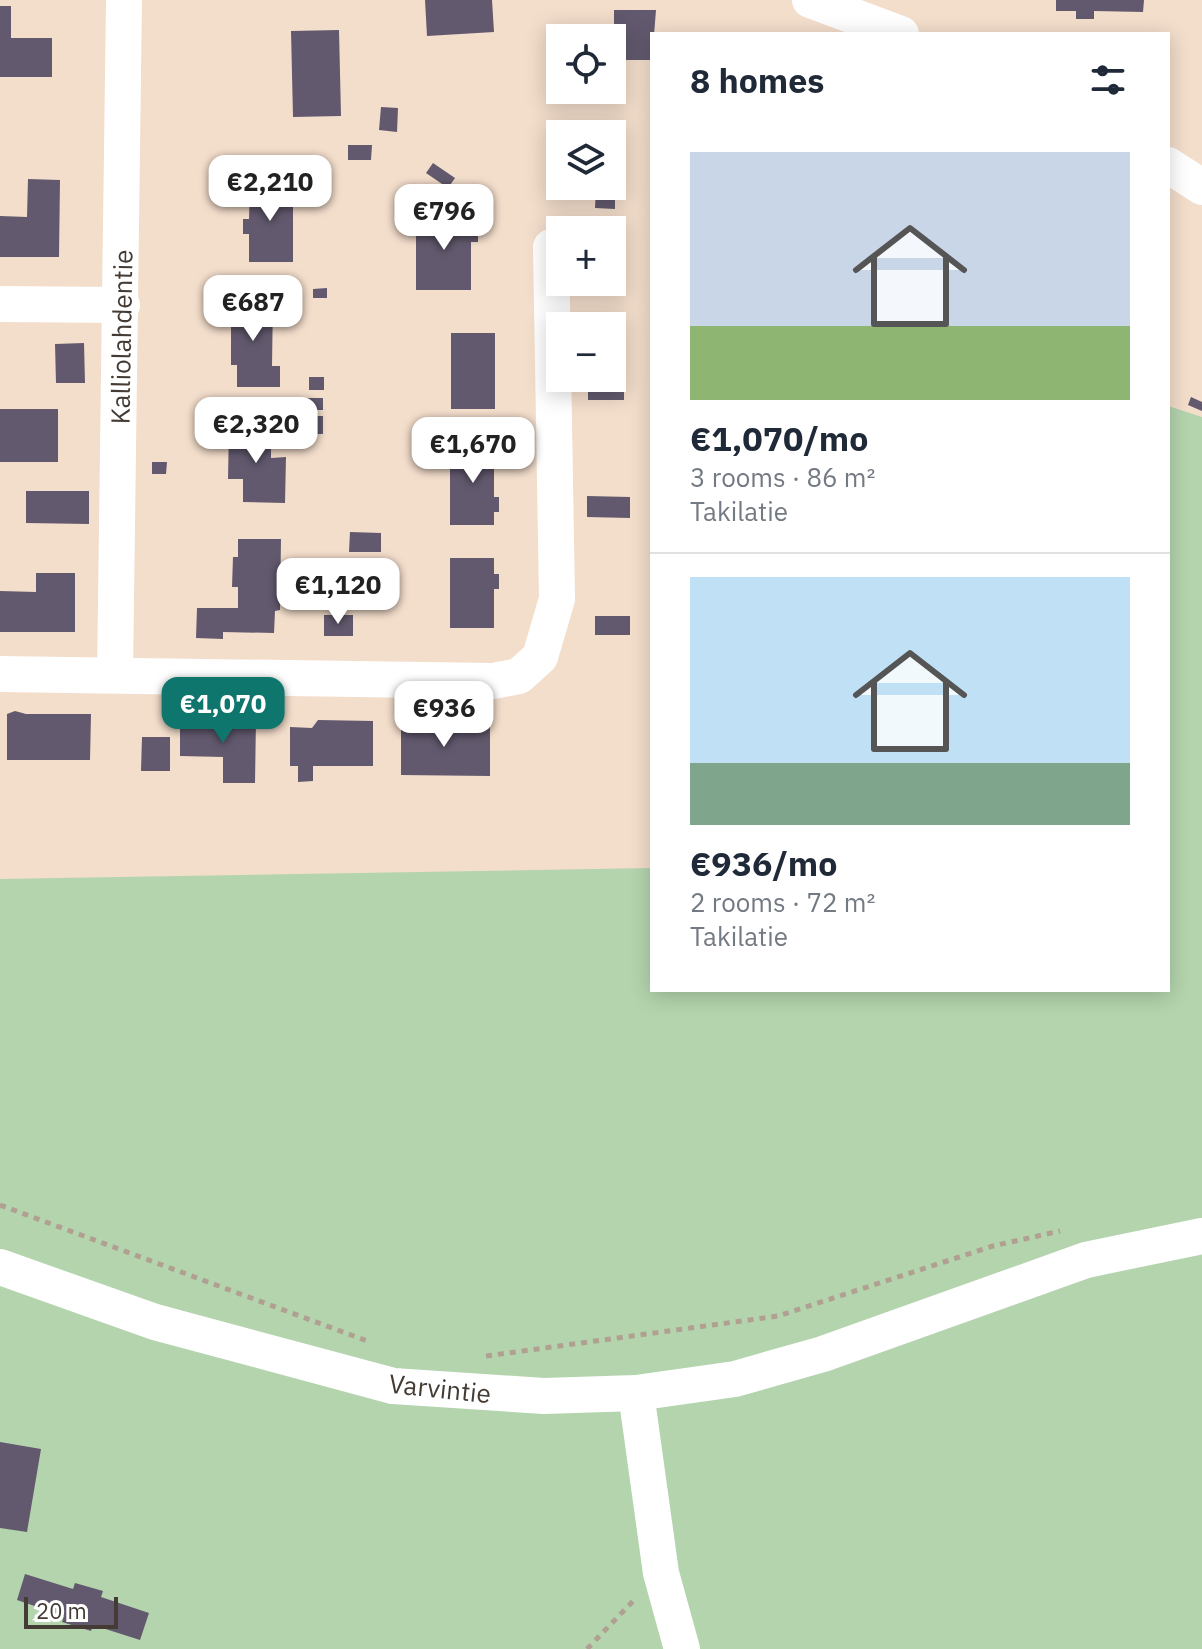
<!DOCTYPE html>
<html lang="en">
<head>
<meta charset="utf-8">
<style>
	:root { --surface:#fff; --page:#f2f2f3; --text:#1f2937; --muted:#747a83; --line:#e0e1e3; --accent:#0f766e }
	body { margin:0; font-family:"IBM Plex Sans",sans-serif; background:var(--page); color:var(--text); height:100vh; display:flex; flex-direction:column; font-size:30px; white-space:nowrap }
	* { box-sizing:border-box; margin:0 }
	p { font-size:26px; color:var(--muted) }
	.icon { flex:none; width:44px; height:44px; fill:none; stroke:currentColor; stroke-width:2; stroke-linecap:round; stroke-linejoin:round }
	.map { position:relative; flex:1; overflow:hidden }
	.side { position:absolute; left:650px; top:32px; width:520px; height:960px; display:flex; flex-direction:column; background:var(--surface); border-radius:0px; box-shadow:0 4px 20px #0003 }
	.side>* { flex:none }
	.tools { position:absolute; left:546px; top:24px; display:grid; gap:16px }
	.tools a { display:grid; place-items:center; width:80px; height:80px; border-radius:0px; background:var(--surface); box-shadow:0 4px 20px #0003; font-size:40px }
	.scale { position:absolute; left:24px; bottom:20px; width:94px; box-sizing:border-box; padding-left:8px; border:4px solid #443b34; border-top:0; font-size:22px; line-height:28px; white-space:nowrap; color:#443b34; -webkit-text-stroke:6px #fff; paint-order:stroke }
	.price { position:absolute; translate:-50% -68px; padding:0 18px; border-radius:16px; background:#fff; color:#222; font-size:26px; line-height:52px; filter:drop-shadow(0 2px 4px #0008) }
	.price::after { content:''; position:absolute; left:50%; top:48px; width:24px; height:18px; margin-left:-12px; background:inherit; clip-path:polygon(0 0,100% 0,50% 100%) }
	.price.on { background:var(--accent); color:#fff }
	ul { padding:0; list-style:none }
	li { display:grid; align-content:center; gap:16px; height:424px; padding:0 40px }
	li+li { border-top:2px solid var(--line) }
	li span { display:grid; place-items:center; height:248px; border-radius:0px; color:#555 }
	li>.icon { margin-inline-start:auto }
	span .icon { width:144px; height:144px; fill:#fffc; stroke-width:1 }
	li b { font-size:34px }
	h2 { display:flex; justify-content:space-between; align-items:center; height:96px; padding:0 40px; font-size:34px }
	.map>svg:first-child { display:block }
	.green { fill:#b3d4ad }
	.building { fill:#62596e }
	.lines { fill:none; stroke-linecap:round; stroke-linejoin:round }
	.path { stroke:#b1a092; stroke-width:5; stroke-dasharray:6 6; stroke-linecap:butt }
	.street { stroke:#fff; stroke-width:36 }
	.labels { text-anchor:middle; dominant-baseline:central; stroke-width:8; stroke-linejoin:round; paint-order:stroke }
	.street-label { font-size:26px; fill:#443b34; stroke:#fff }
</style>
</head>
<body>
<div class="map">
<svg width="1202" height="1649" viewBox="0 0 1202 1649">
	<rect width="100%" height="100%" fill="#f3ddcb"/>
	<path class="green" d="M 1168,406 L 1202,417 L 1202,1649 L 0,1649 L 0,879 L 652,868 L 652,990 L 1168,990 Z"/>
	<g class="building">
		<path d="M 425,0 L 492,0 L 494,32 L 427,36 Z"/>
		<path d="M 1056,0 L 1144,0 L 1143,12 L 1094,11 L 1094,19 L 1076,19 L 1076,11 L 1056,11 Z"/>
		<path d="M 0,6 L 11,6 L 11,38 L 52,38 L 52,77 L 0,77 Z"/>
		<path d="M 614,10 L 656,10 L 652,60 L 614,60 Z"/>
		<path d="M 339,30 L 341,116 L 293,117 L 291,31 Z"/>
		<rect x="576" y="90" width="29" height="7"/>
		<path d="M 381,107 L 398,108 L 397,132 L 379,130 Z"/>
		<path d="M 348,145 L 372,145 L 371,160 L 348,160 Z"/>
		<path d="M 433,163 L 455,178 L 448,188 L 426,173 Z"/>
		<path d="M 28,179 L 60,180 L 59,257 L 0,257 L 0,216 L 27,217 Z"/>
		<path d="M 250,183 L 293,183 L 293,262 L 249,262 L 249,234 L 243,234 L 243,219 L 249,219 Z"/>
		<path d="M 596,188 L 615,188 L 615,209 L 595,208 Z"/>
		<path d="M 416,215 L 471,215 L 472,228 L 478,228 L 478,242 L 471,242 L 471,290 L 416,290 Z"/>
		<path d="M 327,288 L 327,298 L 313,298 L 313,289 Z"/>
		<path d="M 231,299 L 273,299 L 272,366 L 280,366 L 280,387 L 237,387 L 237,365 L 231,365 Z"/>
		<rect x="451" y="333" width="44" height="76"/>
		<path d="M 84,343 L 85,383 L 56,383 L 55,344 Z"/>
		<path d="M 612,368 L 624,368 L 624,400 L 588,400 L 588,378 L 612,378 Z"/>
		<rect x="309" y="377" width="15" height="13"/>
		<path d="M 1191,397 L 1202,402 L 1202,411 L 1188,405 Z"/>
		<rect x="306" y="398" width="17" height="12"/>
		<rect x="0" y="409" width="58" height="53"/>
		<rect x="299" y="416" width="24" height="18"/>
		<path d="M 229,426 L 271,427 L 271,458 L 286,457 L 285,503 L 243,502 L 243,479 L 228,479 Z"/>
		<path d="M 450,444 L 494,444 L 494,497 L 499,497 L 499,512 L 494,512 L 494,525 L 450,525 Z"/>
		<path d="M 152,462 L 167,462 L 166,474 L 152,474 Z"/>
		<path d="M 26,491 L 89,491 L 89,524 L 26,523 Z"/>
		<path d="M 587,496 L 630,497 L 630,518 L 587,517 Z"/>
		<path d="M 350,532 L 381,533 L 381,552 L 349,552 Z"/>
		<path d="M 238,539 L 281,539 L 280,610 L 275,611 L 274,633 L 223,632 L 223,639 L 196,638 L 197,608 L 238,608 L 238,587 L 232,587 L 233,557 L 238,557 Z"/>
		<path d="M 450,558 L 494,558 L 494,574 L 499,574 L 499,589 L 494,589 L 494,628 L 450,628 Z"/>
		<path d="M 36,573 L 75,573 L 75,632 L 0,632 L 0,591 L 36,592 Z"/>
		<rect x="324" y="615" width="29" height="21"/>
		<rect x="595" y="616" width="35" height="19"/>
		<path d="M 15,711 L 26,714 L 91,714 L 90,760 L 7,760 L 7,714 Z"/>
		<path d="M 180,718 L 256,718 L 255,783 L 223,783 L 223,757 L 180,756 Z"/>
		<path d="M 318,720 L 373,721 L 373,766 L 313,766 L 313,781 L 298,782 L 298,766 L 290,766 L 290,727 L 312,728 Z"/>
		<path d="M 401,720 L 452,721 L 452,726 L 490,726 L 490,776 L 401,775 Z"/>
		<path d="M 142,737 L 170,737 L 170,771 L 141,771 Z"/>
		<path d="M 0,1442 L 41,1449 L 27,1532 L 0,1528 Z"/>
		<path d="M 25,1574 L 73,1589 L 75,1583 L 103,1591 L 101,1597 L 149,1613 L 140,1640 L 93,1625 L 91,1631 L 62,1622 L 64,1616 L 17,1600 Z"/>
	</g>
	<g class="lines">
		<g class="path">
			<path d="M 0,1205 L 370,1342"/>
			<path d="M 486,1356 L 778,1316 L 993,1246 L 1060,1231"/>
			<path d="M 587,1649 L 636,1598"/>
		</g>
		<g class="street">
			<path d="M 810,0 L 901,34"/>
			<path d="M 1168,165 L 1202,187"/>
			<path d="M 0,304 L 122,305"/>
			<path d="M 0,674 L 493,681 L 519,676 L 540,657 L 557,599 L 551,247"/>
			<path d="M 115,675 L 124,0"/>
			<path d="M 0,1267 L 155,1322 L 393,1386 L 544,1396 L 636,1393 L 735,1379 L 823,1354 L 1086,1260 L 1202,1236"/>
			<path d="M 636,1393 L 661,1573 L 682,1649"/>
		</g>
	</g>
	<g class="labels">
		<g class="street-label">
			<text transform="translate(121 337) rotate(-89)">Kalliolahdentie</text>
			<text transform="translate(440 1388) rotate(6)">Varvintie</text>
		</g>
	</g>
</svg>
<div class="tools">
<a><svg class="icon" aria-label="locate" viewBox="0 0 24 24"><circle cx="12" cy="12" r="6"/><path d="M12 2v4M12 18v4M2 12h4M18 12h4"/></svg></a>
<a><svg class="icon" aria-label="layers" viewBox="0 0 24 24"><path d="M12 4l9 5-9 5-9-5zM3 14l9 5 9-5"/></svg></a>
<a>+</a>
<a>−</a>
</div>
<div class="scale">20 m</div>
<b class="price" style="left:270px;top:223px">€2,210</b>
<b class="price" style="left:444px;top:252px">€796</b>
<b class="price" style="left:253px;top:343px">€687</b>
<b class="price" style="left:256px;top:465px">€2,320</b>
<b class="price" style="left:473px;top:485px">€1,670</b>
<b class="price" style="left:338px;top:626px">€1,120</b>
<b class="price on" style="left:223px;top:745px">€1,070</b>
<b class="price" style="left:444px;top:749px">€936</b>
<section class="side">
<h2>8 homes<svg class="icon" aria-label="filters" viewBox="0 0 24 24"><path d="M4 7h16M4 17h16"/><circle cx="9" cy="7" r="2"/><circle cx="15" cy="17" r="2"/></svg></h2>
<ul>
<li><span style="background:linear-gradient(#c9d6e8 70%,#8fb573 0)"><svg class="icon" aria-label="home" viewBox="0 0 24 24"><path d="M3 11l9-7 9 7M6 9v11h12V9"/></svg></span><div><b>€1,070/mo</b><p>3 rooms · 86 m²</p><p>Takilatie</p></div></li>
<li><span style="background:linear-gradient(#bfe0f5 75%,#7fa58c 0)"><svg class="icon" aria-label="home" viewBox="0 0 24 24"><path d="M3 11l9-7 9 7M6 9v11h12V9"/></svg></span><div><b>€936/mo</b><p>2 rooms · 72 m²</p><p>Takilatie</p></div></li>
</ul>
</section>
</div>
</body>
</html>
